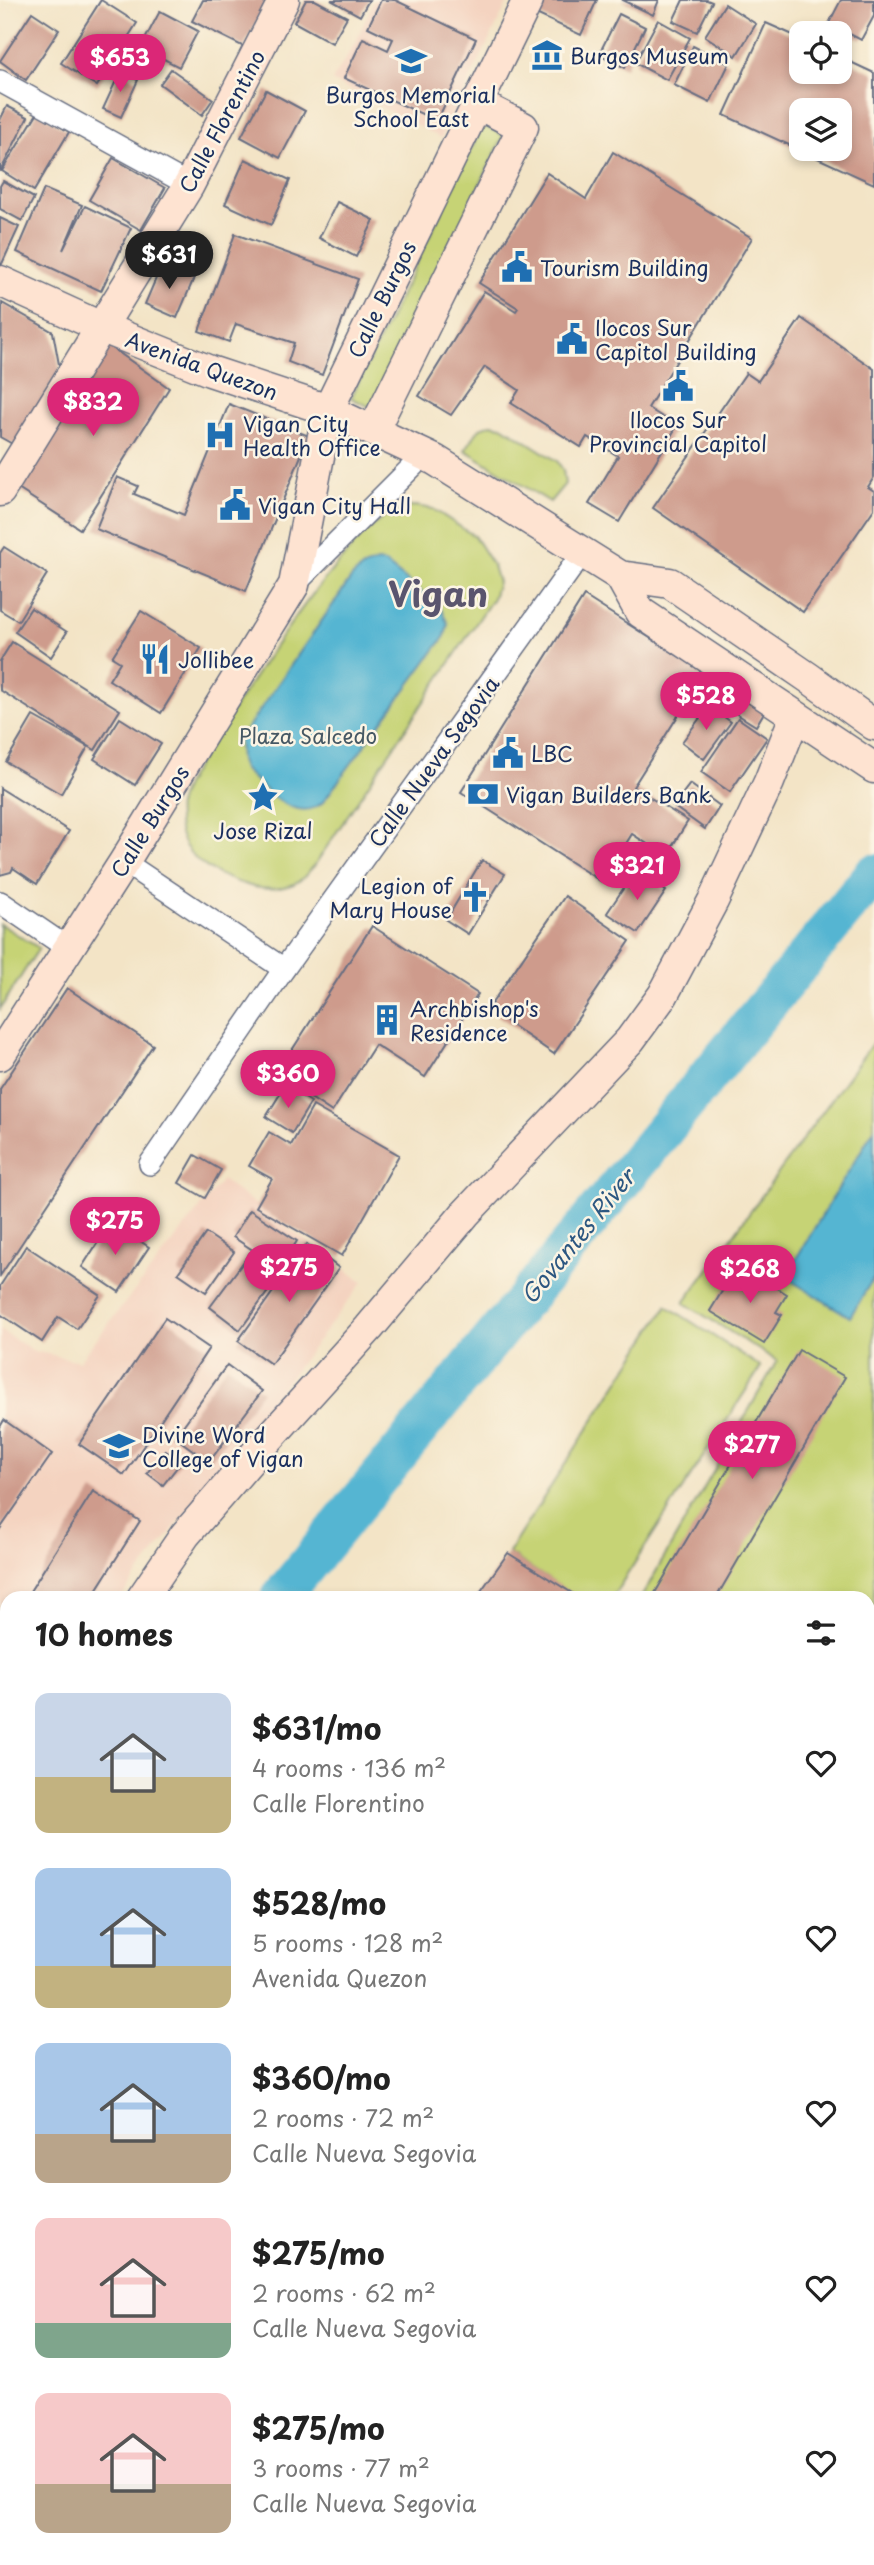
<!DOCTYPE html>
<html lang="en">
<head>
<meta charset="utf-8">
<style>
	:root { --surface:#fff; --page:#f2f2f2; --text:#222; --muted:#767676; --accent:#db2777 }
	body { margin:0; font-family:"Playpen Sans",sans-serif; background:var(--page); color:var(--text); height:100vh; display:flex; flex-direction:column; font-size:26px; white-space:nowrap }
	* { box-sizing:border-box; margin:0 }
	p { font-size:23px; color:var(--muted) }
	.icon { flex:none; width:38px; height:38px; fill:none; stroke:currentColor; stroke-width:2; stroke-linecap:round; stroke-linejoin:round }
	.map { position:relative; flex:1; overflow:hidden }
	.drawer { position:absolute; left:0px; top:1591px; width:875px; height:975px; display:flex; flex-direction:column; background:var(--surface); border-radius:21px 21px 0 0; box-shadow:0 4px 10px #0003 }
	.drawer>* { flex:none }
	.controls { position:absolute; left:789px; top:21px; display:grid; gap:14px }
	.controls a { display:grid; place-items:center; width:63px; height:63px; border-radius:14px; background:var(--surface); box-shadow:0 4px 10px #0003; font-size:35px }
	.price { position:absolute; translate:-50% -60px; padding:0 16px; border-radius:24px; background:var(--accent); color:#fff; font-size:23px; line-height:46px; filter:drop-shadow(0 2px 4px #0008) }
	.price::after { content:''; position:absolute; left:50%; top:42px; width:21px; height:16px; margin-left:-10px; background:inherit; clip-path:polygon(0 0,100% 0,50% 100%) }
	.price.on { background:#222; color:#fff }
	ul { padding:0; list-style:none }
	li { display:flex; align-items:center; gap:21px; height:175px; padding:0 35px }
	li span { display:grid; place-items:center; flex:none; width:196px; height:140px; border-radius:14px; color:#555 }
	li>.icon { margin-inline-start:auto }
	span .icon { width:84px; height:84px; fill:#fffc; stroke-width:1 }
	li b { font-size:30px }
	h2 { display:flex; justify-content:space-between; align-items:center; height:84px; padding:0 35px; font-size:30px }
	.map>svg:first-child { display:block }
	.built { fill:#f4d3c0 }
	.green { fill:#c6d375; stroke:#70816a; stroke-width:2 }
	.water { fill:#54b5d2; stroke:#387298; stroke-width:2 }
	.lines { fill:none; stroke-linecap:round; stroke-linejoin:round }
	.river { stroke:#54b5d2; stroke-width:40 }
	.building { fill:#ce9b8c; fill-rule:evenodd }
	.street-casing { stroke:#676e82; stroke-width:24 }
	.secondary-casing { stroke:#676e82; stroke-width:33 }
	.street { stroke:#fff; stroke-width:21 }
	.secondary { stroke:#fee3d1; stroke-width:30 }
	.labels { text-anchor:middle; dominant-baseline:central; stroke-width:5; stroke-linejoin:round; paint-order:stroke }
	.poi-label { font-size:21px; fill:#1b2f5e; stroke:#fcf5e5; text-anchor:start }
	.street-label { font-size:21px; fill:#1b2f5e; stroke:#fcf5e5 }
	.park-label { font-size:21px; fill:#465864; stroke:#fcf5e5 }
	.water-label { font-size:23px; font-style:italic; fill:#2c5781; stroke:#fcf5e5 }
	.town-label { font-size:35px; font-weight:bold; fill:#5a556e; stroke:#fcf5e5 }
</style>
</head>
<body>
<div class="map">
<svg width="874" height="2565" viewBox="0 0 874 2565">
	<rect width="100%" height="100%" fill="#fcf5e5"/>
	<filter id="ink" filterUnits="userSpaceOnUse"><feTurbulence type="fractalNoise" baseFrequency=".0143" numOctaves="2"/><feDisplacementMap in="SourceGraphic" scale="14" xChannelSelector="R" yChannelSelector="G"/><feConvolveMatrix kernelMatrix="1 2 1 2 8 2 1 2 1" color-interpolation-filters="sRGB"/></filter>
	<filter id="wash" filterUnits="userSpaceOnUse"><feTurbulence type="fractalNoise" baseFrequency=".00686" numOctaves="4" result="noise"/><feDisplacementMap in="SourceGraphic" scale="28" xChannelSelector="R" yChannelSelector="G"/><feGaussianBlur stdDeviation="1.57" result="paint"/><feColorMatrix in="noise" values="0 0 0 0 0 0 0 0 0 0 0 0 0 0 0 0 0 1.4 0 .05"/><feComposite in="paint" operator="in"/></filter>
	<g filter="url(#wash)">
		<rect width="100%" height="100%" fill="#f3e4c6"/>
		<g class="built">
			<path d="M 374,0 L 509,0 L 441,138 L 332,81 L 356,41 Z"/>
			<path d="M 222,1180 L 363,1282 L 120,1598 L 7,1598 L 7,1615 L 0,1610 L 0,1330 L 34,1351 L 79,1361 Z"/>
		</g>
		<g class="green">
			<path d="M 483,125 L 504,135 L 372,408 L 351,398 Z"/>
			<path d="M 491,424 L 502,426 L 557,461 L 563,470 L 565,484 L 550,502 L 465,450 L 480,428 Z"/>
			<path d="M 415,506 L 433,509 L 474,536 L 493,566 L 498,582 L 493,598 L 314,866 C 309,871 304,878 299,881 C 285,891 262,890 247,885 C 216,876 180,858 178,821 C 178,816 177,809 178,805 C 184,780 204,756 217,735 C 258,670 308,592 362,537 C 377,521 393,508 415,506 Z"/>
			<path d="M 0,924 L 39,948 L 0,1009 Z"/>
			<path d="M 874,1041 L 874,1946 L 868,1945 L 868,1598 L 641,1598 L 777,1361 L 684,1303 Z"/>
			<path d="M 667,1306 L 761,1367 L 612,1598 L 577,1598 L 508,1553 Z"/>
		</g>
		<g class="water">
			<path d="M 377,562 L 385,563 L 440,607 L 448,624 L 445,636 L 323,802 C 297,826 263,788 243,769 L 240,761 L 239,740 L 352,577 L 363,567 Z"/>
			<path d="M 874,1129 L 874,1277 L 850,1317 L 785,1277 Z"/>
		</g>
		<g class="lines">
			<g class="river">
				<path d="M 280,1598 L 874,874"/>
				<path d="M 97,2558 L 98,2565"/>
			</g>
		</g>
		<g id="blocks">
			<g class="building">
				<path d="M 101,0 L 137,23 L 97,86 L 61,63 Z"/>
				<path d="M 203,0 L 267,0 L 244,47 L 192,21 Z"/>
				<path d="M 306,0 L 315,0 L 347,17 L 332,43 L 294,22 Z"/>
				<path d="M 331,0 L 369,0 L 360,16 Z"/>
				<path d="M 381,0 L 395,0 L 476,39 L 437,121 L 344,78 L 363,38 L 388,50 L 393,39 L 368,27 Z"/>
				<path d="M 542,0 L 597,0 L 581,35 L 536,14 Z"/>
				<path d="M 622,0 L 659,0 L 653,15 Z"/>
				<path d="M 683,0 L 707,0 L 712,2 L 697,32 L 673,21 Z"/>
				<path d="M 841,0 L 874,0 L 874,16 L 861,40 L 829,23 Z"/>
				<path d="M 725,4 L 756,24 L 736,56 L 705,36 Z"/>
				<path d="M 160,11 L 198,31 L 179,67 L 141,47 Z"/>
				<path d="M 32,12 L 59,30 L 26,80 L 0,61 Z"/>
				<path d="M 619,14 L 645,27 L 625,68 L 599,54 Z"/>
				<path d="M 658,20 L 690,38 L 667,80 L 635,63 Z"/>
				<path d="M 766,23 L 802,39 L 802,72 L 840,72 L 840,57 L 874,73 L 874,184 L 724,115 ZM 802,110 L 840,110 L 840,149 L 802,149 Z"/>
				<path d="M 693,46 L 729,64 L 710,103 L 674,85 Z"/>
				<path d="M 171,69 L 213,99 L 202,115 L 160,84 Z"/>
				<path d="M 120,72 L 138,80 L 121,117 L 103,109 Z"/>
				<path d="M 266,90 L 305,111 L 280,158 L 241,137 Z"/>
				<path d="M 7,106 L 28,117 L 0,172 L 0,120 Z"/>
				<path d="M 38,112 L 69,132 L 34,191 L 2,171 Z"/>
				<path d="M 613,152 L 752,238 L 648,408 L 677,426 L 619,522 L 589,504 L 618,456 L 587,437 L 581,447 L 511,403 L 519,390 L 485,367 L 451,415 L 419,396 L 484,291 L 516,311 L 518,308 L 479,283 L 547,173 L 586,199 Z"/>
				<path d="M 113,158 L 165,188 L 141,230 L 89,200 Z"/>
				<path d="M 245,159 L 290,180 L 271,225 L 225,204 Z"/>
				<path d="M 3,181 L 34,198 L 22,221 L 0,209 L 0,186 Z"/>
				<path d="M 44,189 L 82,205 L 63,250 L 85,206 L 131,228 L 101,291 L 17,252 Z"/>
				<path d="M 337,202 L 374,220 L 356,257 L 319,238 Z"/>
				<path d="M 0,218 L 19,227 L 0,268 Z"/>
				<path d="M 235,234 L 358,279 L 322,375 L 288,362 L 294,343 L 236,324 L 229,342 L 199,331 Z"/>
				<path d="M 162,264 L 194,278 L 177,318 L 145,304 Z"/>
				<path d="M 2,303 L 53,332 L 60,370 L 16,446 L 0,437 Z"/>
				<path d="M 801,318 L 874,369 L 874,477 L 868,487 L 874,491 L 874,509 L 803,612 L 653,508 L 746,373 L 758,381 Z"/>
				<path d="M 108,345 L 169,388 L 80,529 L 15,487 Z"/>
				<path d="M 229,404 L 309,436 L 246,591 L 96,529 L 117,477 L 138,486 L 134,494 L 184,515 Z"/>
				<path d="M 4,547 L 47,574 L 18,621 L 0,610 L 0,553 Z"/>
				<path d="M 584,596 L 705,673 L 633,787 L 688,821 L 666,856 L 632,834 L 602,882 L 461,792 Z"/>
				<path d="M 31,608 L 67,632 L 51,657 L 15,632 Z"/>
				<path d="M 141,611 L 201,648 L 161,713 L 109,680 L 120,662 L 112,657 Z"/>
				<path d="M 12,642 L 120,710 L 95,750 L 0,690 L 0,661 Z"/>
				<path d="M 732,687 L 766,709 L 756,726 L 721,704 Z"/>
				<path d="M 709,706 L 731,722 L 704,759 L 682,742 Z"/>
				<path d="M 33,716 L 88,747 L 61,794 L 6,762 Z"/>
				<path d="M 120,718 L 161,744 L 135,785 L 94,759 Z"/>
				<path d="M 738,718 L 767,738 L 730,792 L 701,772 Z"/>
				<path d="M 690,784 L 720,806 L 705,829 L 673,806 Z"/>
				<path d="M 0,788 L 69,831 L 37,884 L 13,868 L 11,872 L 0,875 Z"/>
				<path d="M 482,860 L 505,874 L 468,934 L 446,920 Z"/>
				<path d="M 635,871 L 666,891 L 638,933 L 607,913 Z"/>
				<path d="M 565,896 L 630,941 L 554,1054 L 488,1009 Z"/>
				<path d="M 372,926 L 478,994 L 425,1077 L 375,1045 L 332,1112 L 276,1075 Z"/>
				<path d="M 67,988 L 153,1045 L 0,1276 L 0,1089 Z"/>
				<path d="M 285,1086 L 311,1102 L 292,1133 L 266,1117 Z"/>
				<path d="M 313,1106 L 399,1155 L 342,1256 L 256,1207 L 272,1179 L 249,1166 L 269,1132 L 291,1145 Z"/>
				<path d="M 195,1155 L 221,1170 L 205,1198 L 179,1183 Z"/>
				<path d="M 250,1210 L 297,1241 L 280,1268 L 233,1237 Z"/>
				<path d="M 111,1222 L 149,1247 L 119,1292 L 82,1267 Z"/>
				<path d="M 206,1233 L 234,1252 L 206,1292 L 178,1273 Z"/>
				<path d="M 307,1244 L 339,1268 L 271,1364 L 238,1341 Z"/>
				<path d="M 26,1246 L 100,1295 L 77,1329 L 58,1317 L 42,1342 L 0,1314 L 0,1286 Z"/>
				<path d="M 250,1253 L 280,1275 L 240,1330 L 210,1307 Z"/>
				<path d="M 744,1268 L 787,1294 L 776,1312 L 782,1315 L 764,1344 L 710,1311 L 729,1280 L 734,1284 Z"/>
				<path d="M 165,1318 L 209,1348 L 124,1475 L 79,1444 Z"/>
				<path d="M 799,1350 L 845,1377 L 716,1598 L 652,1598 Z"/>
				<path d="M 227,1365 L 262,1391 L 209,1462 L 175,1437 Z"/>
				<path d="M 4,1420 L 52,1454 L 0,1529 L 0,1427 Z"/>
				<path d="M 165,1450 L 181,1462 L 163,1485 L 147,1473 Z"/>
				<path d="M 93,1491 L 140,1521 L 91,1598 L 30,1598 L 27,1596 Z"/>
				<path d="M 508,1553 L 580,1598 L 476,1598 Z"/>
				<path d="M 0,1801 L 7,1803 L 7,1810 L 0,1828 Z"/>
				<path d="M 2,1842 L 7,1844 L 7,1874 L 0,1872 Z"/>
				<path d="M 0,1877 L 7,1880 L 6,1899 L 0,1897 Z"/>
				<path d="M 873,1949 L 874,1949 L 874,1985 L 868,1984 L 868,1969 Z"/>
				<path d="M 868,2139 L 874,2142 L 874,2172 L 868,2185 Z"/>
				<path d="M 874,2313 L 874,2339 L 868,2336 L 868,2328 Z"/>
			</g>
		</g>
	</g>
	<g filter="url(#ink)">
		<use href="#blocks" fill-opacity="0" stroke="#676e82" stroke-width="2"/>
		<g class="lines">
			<defs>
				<g id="street">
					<path d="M 0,81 L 189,185"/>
					<path d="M 294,585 L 424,455"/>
					<path d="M 124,862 L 284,969"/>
					<path d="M 0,902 L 69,949"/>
					<path d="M 150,1164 L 284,969 L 583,552"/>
					<path d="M 874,2223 L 874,2225"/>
				</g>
				<g id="secondary">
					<path d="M 0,281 L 103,328 L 210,371 L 328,410 L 435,460 L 620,576 L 670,583 L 809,678 L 874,725"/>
					<path d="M 373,431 L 523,127 L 476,103"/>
					<path d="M 0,491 L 189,185 L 284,0"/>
					<path d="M 620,576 L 640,612 L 874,768"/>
					<path d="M 0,1055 L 124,862 L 294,585 L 328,410 L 528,0"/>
					<path d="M 142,1598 L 185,1535 L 263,1445 L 369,1328 L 465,1214 L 630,1040 L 663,995 L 713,901 L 769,782 L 795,716"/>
					<path d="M 0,1753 L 7,1756"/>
					<path d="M 868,2005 L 874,2007"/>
				</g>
			</defs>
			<use href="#street" class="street-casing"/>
			<use href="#secondary" class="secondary-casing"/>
			<use href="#street" class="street"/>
			<use href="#secondary" class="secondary"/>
		</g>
	</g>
	<defs>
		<symbol id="museum-bare" viewBox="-9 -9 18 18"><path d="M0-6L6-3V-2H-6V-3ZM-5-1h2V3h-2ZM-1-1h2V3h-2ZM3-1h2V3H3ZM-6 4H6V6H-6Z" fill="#1f6fb2" stroke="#fcf5e5" stroke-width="2.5" paint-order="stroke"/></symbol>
		<symbol id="school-bare" viewBox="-9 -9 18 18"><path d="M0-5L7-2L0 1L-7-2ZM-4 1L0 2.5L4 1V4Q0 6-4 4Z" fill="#1f6fb2" stroke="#fcf5e5" stroke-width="2.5" paint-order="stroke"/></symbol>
		<symbol id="civic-bare" viewBox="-9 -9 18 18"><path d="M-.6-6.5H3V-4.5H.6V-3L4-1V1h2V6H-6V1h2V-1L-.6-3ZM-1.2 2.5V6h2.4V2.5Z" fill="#1f6fb2" stroke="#fcf5e5" stroke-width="2.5" paint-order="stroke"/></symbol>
		<symbol id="hospital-bare" viewBox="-9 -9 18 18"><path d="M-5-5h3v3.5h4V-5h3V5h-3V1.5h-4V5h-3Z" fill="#1f6fb2" stroke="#fcf5e5" stroke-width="2.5" paint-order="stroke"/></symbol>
		<symbol id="restaurant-bare" viewBox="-9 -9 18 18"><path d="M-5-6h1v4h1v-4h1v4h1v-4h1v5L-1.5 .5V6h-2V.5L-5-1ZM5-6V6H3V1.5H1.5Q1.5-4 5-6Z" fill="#1f6fb2" stroke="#fcf5e5" stroke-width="2.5" paint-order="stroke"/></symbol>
		<symbol id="bank-bare" viewBox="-9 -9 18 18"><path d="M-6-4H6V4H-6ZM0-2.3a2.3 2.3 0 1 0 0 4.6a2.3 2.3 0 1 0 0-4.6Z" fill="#1f6fb2" stroke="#fcf5e5" stroke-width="2.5" paint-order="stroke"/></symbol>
		<symbol id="sight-bare" viewBox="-9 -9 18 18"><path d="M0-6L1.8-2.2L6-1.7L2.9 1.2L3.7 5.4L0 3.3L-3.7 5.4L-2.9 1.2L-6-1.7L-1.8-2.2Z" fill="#1f6fb2" stroke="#fcf5e5" stroke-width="2.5" paint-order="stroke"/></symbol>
		<symbol id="church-bare" viewBox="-9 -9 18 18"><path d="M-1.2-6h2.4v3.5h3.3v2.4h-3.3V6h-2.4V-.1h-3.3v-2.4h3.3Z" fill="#1f6fb2" stroke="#fcf5e5" stroke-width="2.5" paint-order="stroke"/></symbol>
		<symbol id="building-bare" viewBox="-9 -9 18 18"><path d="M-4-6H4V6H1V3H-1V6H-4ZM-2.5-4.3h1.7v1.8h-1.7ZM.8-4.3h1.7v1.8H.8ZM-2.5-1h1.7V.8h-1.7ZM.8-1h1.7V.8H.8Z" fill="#1f6fb2" stroke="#fcf5e5" stroke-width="2.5" paint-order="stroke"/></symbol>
		<symbol id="university-bare" viewBox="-9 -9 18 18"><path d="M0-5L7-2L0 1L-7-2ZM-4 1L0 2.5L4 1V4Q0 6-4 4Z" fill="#1f6fb2" stroke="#fcf5e5" stroke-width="2.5" paint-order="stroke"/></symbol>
	</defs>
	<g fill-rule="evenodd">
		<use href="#museum-bare" x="525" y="33" width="44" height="44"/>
		<use href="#school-bare" x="389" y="39" width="44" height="44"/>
		<use href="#civic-bare" x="495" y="245" width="44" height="44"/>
		<use href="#civic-bare" x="550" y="317" width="44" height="44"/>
		<use href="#civic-bare" x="656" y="364" width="44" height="44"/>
		<use href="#hospital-bare" x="198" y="413" width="44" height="44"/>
		<use href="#civic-bare" x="213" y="483" width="44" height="44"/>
		<use href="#restaurant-bare" x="133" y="637" width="44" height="44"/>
		<use href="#civic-bare" x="486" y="731" width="44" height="44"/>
		<use href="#bank-bare" x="461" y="772" width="44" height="44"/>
		<use href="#sight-bare" x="241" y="775" width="44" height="44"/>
		<use href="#church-bare" x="453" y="875" width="44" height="44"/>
		<use href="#building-bare" x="365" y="998" width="44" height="44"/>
		<use href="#university-bare" x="97" y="1424" width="44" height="44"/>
	</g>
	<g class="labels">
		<g class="poi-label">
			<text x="570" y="55">Burgos Museum</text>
			<text x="411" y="94" text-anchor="middle">Burgos Memorial<tspan x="411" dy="24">School East</tspan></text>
			<text x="540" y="267">Tourism Building</text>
			<text x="595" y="327">Ilocos Sur<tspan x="595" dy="24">Capitol Building</tspan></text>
			<text x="678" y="419" text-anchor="middle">Ilocos Sur<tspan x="678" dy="24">Provincial Capitol</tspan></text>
			<text x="243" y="423">Vigan City<tspan x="243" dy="24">Health Office</tspan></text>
			<text x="258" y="505">Vigan City Hall</text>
			<text x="178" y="659">Jollibee</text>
			<text x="531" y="753">LBC</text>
			<text x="506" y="794">Vigan Builders Bank</text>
			<text x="263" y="830" text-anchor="middle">Jose Rizal</text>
			<text x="452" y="885" text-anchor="end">Legion of<tspan x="452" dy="24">Mary House</tspan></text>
			<text x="410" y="1008">Archbishop's<tspan x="410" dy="24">Residence</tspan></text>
			<text x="142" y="1434">Divine Word<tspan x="142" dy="24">College of Vigan</tspan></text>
		</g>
		<g class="street-label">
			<text transform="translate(221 121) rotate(-62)">Calle Florentino</text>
			<text transform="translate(381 299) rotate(-64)">Calle Burgos</text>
			<text transform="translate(202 365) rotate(20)">Avenida Quezon</text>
			<text transform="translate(433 761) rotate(-54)">Calle Nueva Segovia</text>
			<text transform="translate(149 821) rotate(-58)">Calle Burgos</text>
		</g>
		<g class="park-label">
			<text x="308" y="735">Plaza Salcedo</text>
		</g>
		<g class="water-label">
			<text transform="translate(577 1236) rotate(-51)">Govantes River</text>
		</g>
		<g class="town-label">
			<text x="438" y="592">Vigan</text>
		</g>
	</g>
</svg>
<div class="controls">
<a><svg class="icon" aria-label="locate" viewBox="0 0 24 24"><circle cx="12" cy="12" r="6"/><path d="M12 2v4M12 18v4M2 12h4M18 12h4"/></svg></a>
<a><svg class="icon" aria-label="layers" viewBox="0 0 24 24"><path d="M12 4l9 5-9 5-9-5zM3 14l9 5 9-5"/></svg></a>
</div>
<b class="price" style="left:120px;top:94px">$653</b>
<b class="price on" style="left:169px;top:291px">$631</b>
<b class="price" style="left:93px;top:438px">$832</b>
<b class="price" style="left:706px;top:732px">$528</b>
<b class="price" style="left:637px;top:902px">$321</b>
<b class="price" style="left:288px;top:1110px">$360</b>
<b class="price" style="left:115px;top:1257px">$275</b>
<b class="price" style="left:289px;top:1304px">$275</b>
<b class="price" style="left:750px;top:1305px">$268</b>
<b class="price" style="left:752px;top:1481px">$277</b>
<section class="drawer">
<h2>10 homes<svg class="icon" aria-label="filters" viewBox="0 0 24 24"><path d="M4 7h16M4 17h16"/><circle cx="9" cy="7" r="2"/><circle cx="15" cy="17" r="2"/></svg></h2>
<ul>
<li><span style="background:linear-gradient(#c9d6e8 60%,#c2b280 0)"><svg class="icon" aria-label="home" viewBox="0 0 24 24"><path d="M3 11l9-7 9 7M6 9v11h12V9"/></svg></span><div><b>$631/mo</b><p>4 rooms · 136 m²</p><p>Calle Florentino</p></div><svg class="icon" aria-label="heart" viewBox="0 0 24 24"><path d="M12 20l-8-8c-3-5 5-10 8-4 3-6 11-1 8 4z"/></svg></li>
<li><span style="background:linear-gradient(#a9c7e8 70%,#c2b280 0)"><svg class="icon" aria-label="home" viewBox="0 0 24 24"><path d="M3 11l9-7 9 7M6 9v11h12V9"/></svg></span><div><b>$528/mo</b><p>5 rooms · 128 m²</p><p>Avenida Quezon</p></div><svg class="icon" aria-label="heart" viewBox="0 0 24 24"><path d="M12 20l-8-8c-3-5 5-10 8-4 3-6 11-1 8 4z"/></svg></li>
<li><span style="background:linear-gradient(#a9c7e8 65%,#b9a48a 0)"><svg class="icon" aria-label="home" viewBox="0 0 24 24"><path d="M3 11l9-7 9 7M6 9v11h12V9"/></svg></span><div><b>$360/mo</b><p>2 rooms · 72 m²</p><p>Calle Nueva Segovia</p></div><svg class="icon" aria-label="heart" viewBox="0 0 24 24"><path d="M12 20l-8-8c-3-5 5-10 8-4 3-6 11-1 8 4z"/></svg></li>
<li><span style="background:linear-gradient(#f6c9c9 75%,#7fa58c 0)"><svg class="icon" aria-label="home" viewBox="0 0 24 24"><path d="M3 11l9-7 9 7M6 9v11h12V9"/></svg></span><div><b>$275/mo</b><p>2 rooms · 62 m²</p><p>Calle Nueva Segovia</p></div><svg class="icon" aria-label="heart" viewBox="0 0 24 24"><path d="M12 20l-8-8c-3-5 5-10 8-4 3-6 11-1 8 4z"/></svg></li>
<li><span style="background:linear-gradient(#f6c9c9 65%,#b9a48a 0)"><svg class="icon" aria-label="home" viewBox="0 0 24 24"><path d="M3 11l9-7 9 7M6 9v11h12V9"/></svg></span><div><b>$275/mo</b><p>3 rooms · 77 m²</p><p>Calle Nueva Segovia</p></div><svg class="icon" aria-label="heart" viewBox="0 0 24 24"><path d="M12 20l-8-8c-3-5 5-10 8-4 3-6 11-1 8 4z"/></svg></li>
</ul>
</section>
</div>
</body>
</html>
